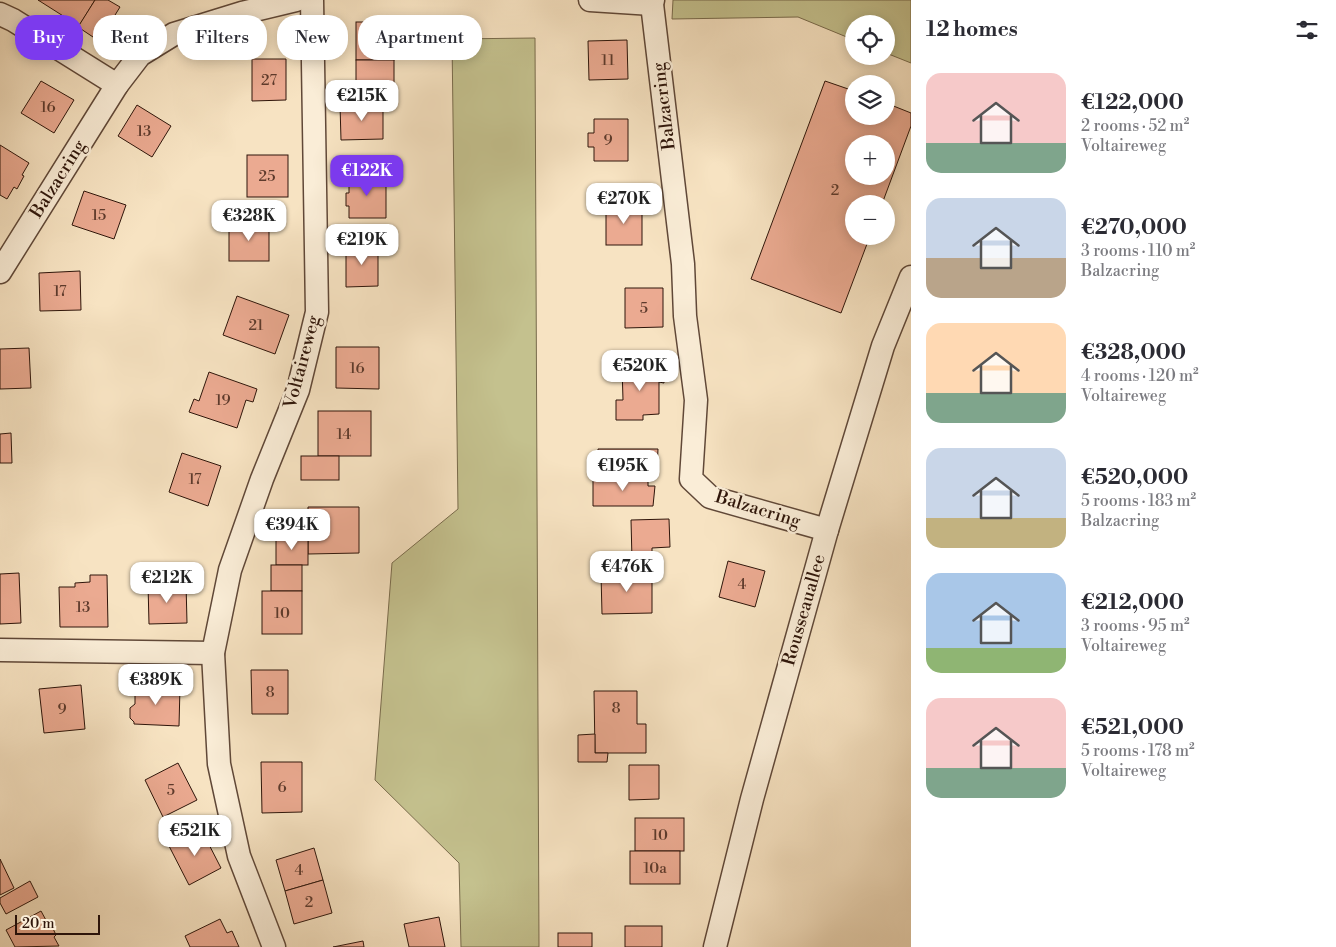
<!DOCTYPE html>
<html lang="en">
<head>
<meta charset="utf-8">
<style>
	:root { --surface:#fff; --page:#f2f2f3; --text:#2b2b33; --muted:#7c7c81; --accent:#7c3aed }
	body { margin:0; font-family:"Libre Bodoni",serif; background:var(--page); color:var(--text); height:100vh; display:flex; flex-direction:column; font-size:19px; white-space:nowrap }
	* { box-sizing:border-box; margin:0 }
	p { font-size:16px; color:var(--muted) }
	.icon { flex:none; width:28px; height:28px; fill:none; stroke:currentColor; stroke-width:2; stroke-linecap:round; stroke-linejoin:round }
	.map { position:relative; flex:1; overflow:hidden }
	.sheet { display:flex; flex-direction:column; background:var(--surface); width:425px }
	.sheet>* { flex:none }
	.banner { position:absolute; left:15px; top:15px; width:475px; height:45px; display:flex; gap:10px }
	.controls { position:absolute; left:845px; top:15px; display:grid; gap:10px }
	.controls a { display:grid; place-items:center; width:50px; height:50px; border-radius:50%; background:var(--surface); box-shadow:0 2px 12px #0003; font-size:25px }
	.scale { position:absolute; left:15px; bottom:12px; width:85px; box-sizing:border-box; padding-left:5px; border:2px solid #2e150a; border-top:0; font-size:14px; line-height:18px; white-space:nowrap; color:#2e150a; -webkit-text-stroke:4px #faedd7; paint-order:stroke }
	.price { position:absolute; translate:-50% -42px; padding:0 11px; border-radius:10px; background:#fff; color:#222; font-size:16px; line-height:32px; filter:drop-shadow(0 1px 2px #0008) }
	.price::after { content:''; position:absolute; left:50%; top:30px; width:15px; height:11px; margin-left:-8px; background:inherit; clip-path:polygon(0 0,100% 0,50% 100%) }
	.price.active { background:var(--accent); color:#fff }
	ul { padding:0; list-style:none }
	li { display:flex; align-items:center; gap:15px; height:125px; padding:0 15px }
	li span { display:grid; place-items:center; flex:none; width:140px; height:100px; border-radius:15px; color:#555 }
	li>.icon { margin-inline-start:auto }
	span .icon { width:60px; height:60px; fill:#fffc; stroke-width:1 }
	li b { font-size:21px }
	h2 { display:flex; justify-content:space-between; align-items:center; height:60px; padding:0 15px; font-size:21px }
	.pill { padding:0 18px; border-radius:20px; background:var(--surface); box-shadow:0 2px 12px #0003; font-size:18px; line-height:45px }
	.pill.active { background:var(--accent); color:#fff }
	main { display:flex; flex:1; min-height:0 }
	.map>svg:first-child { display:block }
	.green { fill:#c4c18e; stroke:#796b4c }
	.building { fill:#ebaa91; stroke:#2e150a; fill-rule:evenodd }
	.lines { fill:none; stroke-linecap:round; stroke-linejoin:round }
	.street-casing { stroke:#604838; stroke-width:25 }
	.street { stroke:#faedd7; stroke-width:22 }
	.labels { text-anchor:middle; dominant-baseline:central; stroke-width:5; stroke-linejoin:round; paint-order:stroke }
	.number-label { font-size:15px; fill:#5d3a2c }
	.street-label { font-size:18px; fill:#2e150a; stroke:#faedd7 }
</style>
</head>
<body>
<main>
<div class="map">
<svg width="911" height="947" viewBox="0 0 911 947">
	<rect width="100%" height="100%" fill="#f7e3c2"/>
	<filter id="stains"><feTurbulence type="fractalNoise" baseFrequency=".004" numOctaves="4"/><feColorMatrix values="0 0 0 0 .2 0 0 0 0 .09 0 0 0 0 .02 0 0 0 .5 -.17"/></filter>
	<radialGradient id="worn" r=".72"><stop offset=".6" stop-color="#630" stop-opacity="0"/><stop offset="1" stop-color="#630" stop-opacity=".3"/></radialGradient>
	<g class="green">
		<path d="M 673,0 L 911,0 L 911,63 L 886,53 L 886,24 L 854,24 L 854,40 L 798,17 L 672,19 Z"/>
		<path d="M 535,38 L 539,947 L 461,947 L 459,863 L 375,780 L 392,563 L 458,509 L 452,39 Z"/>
	</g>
	<g class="building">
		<path d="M 38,0 L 95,0 L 79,26 Z"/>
		<path d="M 95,0 L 108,0 L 120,7 L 99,41 L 78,27 Z"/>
		<rect x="356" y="22" width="38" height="38"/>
		<path d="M 627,40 L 628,79 L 589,80 L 588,41 Z"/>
		<path d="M 252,59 L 286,59 L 286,100 L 252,101 Z"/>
		<rect x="356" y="60" width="38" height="25"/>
		<path d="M 41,81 L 74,100 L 54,133 L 21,113 Z"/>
		<path d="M 825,81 L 854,91 L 854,116 L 886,116 L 886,103 L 911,113 L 911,126 L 882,204 L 854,204 L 854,236 L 870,236 L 841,313 L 751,279 ZM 854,144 L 886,144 L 886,176 L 854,176 Z"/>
		<path d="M 137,105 L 171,126 L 152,157 L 118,136 Z"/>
		<path d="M 340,105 L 383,105 L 383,139 L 341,140 Z"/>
		<path d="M 594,119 L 628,119 L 628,161 L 594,161 L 594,147 L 588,147 L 588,133 L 594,133 Z"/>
		<path d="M 0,145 L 29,163 L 22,175 L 24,176 L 17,189 L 14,187 L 7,199 L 0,195 Z"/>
		<rect x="247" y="155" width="41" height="42"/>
		<path d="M 349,176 L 386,176 L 386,218 L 349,218 L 349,206 L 346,206 L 346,193 L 349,193 Z"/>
		<path d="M 84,191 L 126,205 L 114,239 L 72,225 Z"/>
		<rect x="606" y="204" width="36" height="41"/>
		<rect x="229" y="223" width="40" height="38"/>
		<path d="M 346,246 L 378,246 L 378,286 L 346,287 Z"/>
		<path d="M 80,271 L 81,310 L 40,311 L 39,273 Z"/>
		<path d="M 625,288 L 663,288 L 663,327 L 625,328 Z"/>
		<path d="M 237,296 L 289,315 L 275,354 L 223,335 Z"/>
		<path d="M 336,347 L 379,347 L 379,389 L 336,388 Z"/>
		<path d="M 29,348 L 31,388 L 0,389 L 0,349 Z"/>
		<path d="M 663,365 L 664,383 L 659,382 L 659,414 L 643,415 L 643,420 L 616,420 L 616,400 L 623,400 L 622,366 Z"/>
		<path d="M 209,372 L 257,389 L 253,402 L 246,400 L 237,428 L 189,412 L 194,399 L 199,401 Z"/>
		<rect x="318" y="411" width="53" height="45"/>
		<path d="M 11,433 L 12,463 L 0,463 L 0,434 Z"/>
		<path d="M 598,449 L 658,449 L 657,469 L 648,469 L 648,478 L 598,478 Z"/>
		<path d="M 182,453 L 221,466 L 208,506 L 169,492 Z"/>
		<rect x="301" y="456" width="38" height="24"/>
		<path d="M 593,478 L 648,478 L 648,486 L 655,486 L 653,506 L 593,506 Z"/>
		<path d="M 308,507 L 359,507 L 359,553 L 308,554 Z"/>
		<path d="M 669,519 L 670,547 L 652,548 L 652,559 L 632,560 L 631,520 Z"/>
		<rect x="276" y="538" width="32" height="27"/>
		<path d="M 728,561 L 765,571 L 755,607 L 719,597 Z"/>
		<rect x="271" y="565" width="31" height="26"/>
		<path d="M 19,573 L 21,623 L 0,624 L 0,574 Z"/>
		<path d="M 652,573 L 652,613 L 602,614 L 601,574 Z"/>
		<path d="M 90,575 L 107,575 L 108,627 L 60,627 L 59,587 L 75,587 L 75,583 L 90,582 Z"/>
		<path d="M 186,583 L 187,623 L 149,624 L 148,584 Z"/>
		<rect x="262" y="591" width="40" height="43"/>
		<path d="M 251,670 L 288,670 L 288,714 L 252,714 Z"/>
		<path d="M 81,685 L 85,729 L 44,733 L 39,689 Z"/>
		<path d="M 135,686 L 180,687 L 179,726 L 134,724 L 134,722 L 130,718 L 130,708 L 135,704 Z"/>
		<path d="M 594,691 L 637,691 L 637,724 L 646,724 L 646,753 L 595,753 Z"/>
		<path d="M 595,734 L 595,753 L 608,753 L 607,762 L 578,762 L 578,735 Z"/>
		<path d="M 261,762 L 302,762 L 302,812 L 262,813 Z"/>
		<path d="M 178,763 L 197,800 L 163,817 L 145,780 Z"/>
		<path d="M 629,765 L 659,765 L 659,799 L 629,800 Z"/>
		<rect x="635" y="818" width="49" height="33"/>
		<path d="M 201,829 L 221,868 L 189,885 L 169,846 Z"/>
		<path d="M 314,848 L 323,880 L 285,891 L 276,860 Z"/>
		<rect x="630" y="851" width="50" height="33"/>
		<path d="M 0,859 L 14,888 L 0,895 Z"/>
		<path d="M 323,880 L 332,913 L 294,924 L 285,891 Z"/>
		<path d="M 30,881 L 38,897 L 6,914 L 0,903 L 0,898 Z"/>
		<path d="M 41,911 L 47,922 L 49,920 L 56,935 L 54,937 L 59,946 L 15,947 L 6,930 Z"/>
		<path d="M 439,917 L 445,947 L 409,947 L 404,924 Z"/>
		<path d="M 220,919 L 227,933 L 232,931 L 239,947 L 190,947 L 185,936 Z"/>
		<rect x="625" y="926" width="37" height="21"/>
		<rect x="558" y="933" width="34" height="14"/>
		<path d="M 363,941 L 364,947 L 333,947 Z"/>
	</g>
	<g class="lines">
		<defs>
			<g id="street">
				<path d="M 590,0 L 652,4"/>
				<path d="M 653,0 L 652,4 L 683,264 L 685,316 L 696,400 L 691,479 L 710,497 L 827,530"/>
				<path d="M 0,14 L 13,20 L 117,85"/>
				<path d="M 0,272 L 117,85 L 140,55 L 174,34 L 242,13 L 296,0"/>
				<path d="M 0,650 L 213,653"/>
				<path d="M 274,947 L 239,856 L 219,764 L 213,653 L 230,570 L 262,479 L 298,390 L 317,312 L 312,0"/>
				<path d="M 715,947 L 752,799 L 827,530 L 883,346 L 911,277"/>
			</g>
		</defs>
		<use href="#street" class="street-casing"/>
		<use href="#street" class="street"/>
	</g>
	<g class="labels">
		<g class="number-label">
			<text x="608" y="60">11</text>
			<text x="269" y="80">27</text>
			<text x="48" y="107">16</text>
			<text x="144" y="131">13</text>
			<text x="608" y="140">9</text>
			<text x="267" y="176">25</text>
			<text x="835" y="190">2</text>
			<text x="99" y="215">15</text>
			<text x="60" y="291">17</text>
			<text x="644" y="308">5</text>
			<text x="256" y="325">21</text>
			<text x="357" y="368">16</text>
			<text x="223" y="400">19</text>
			<text x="344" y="434">14</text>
			<text x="195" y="479">17</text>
			<text x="742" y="584">4</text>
			<text x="83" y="607">13</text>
			<text x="282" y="613">10</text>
			<text x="270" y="692">8</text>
			<text x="616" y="708">8</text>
			<text x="62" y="709">9</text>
			<text x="282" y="787">6</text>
			<text x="171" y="790">5</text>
			<text x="660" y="835">10</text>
			<text x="655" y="868">10a</text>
			<text x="299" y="870">4</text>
			<text x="309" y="902">2</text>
		</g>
		<g class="street-label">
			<text transform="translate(664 106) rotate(-97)">Balzacring</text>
			<text transform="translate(58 179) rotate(-58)">Balzacring</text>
			<text transform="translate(302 362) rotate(-75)">Voltaireweg</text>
			<text transform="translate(758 509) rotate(17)">Balzacring</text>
			<text transform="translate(804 610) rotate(-74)">Rousseauallee</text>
		</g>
	</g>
	<rect width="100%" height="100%" filter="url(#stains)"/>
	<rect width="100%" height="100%" fill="url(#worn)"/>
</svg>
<div class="controls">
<a><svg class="icon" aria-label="locate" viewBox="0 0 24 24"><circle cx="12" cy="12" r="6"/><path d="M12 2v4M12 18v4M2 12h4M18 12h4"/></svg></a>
<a><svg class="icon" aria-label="layers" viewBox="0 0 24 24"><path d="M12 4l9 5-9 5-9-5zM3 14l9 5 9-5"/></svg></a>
<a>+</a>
<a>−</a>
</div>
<div class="scale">20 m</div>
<b class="price" style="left:362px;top:122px">€215K</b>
<b class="price active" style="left:367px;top:197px">€122K</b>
<b class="price" style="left:624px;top:225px">€270K</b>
<b class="price" style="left:249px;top:242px">€328K</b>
<b class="price" style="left:362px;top:266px">€219K</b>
<b class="price" style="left:640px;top:392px">€520K</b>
<b class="price" style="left:623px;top:492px">€195K</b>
<b class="price" style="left:292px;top:551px">€394K</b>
<b class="price" style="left:627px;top:593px">€476K</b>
<b class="price" style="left:167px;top:604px">€212K</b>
<b class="price" style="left:156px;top:706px">€389K</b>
<b class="price" style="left:195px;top:857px">€521K</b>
<div class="banner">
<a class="pill active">Buy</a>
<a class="pill">Rent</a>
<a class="pill">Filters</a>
<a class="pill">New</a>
<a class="pill">Apartment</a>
</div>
</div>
<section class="sheet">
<h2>12 homes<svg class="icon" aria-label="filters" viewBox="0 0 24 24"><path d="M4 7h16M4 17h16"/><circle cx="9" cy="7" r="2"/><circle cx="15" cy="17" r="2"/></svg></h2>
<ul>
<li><span style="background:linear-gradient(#f6c9c9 70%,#7fa58c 0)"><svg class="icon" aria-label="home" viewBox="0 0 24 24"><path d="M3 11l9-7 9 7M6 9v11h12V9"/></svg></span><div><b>€122,000</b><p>2 rooms · 52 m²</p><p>Voltaireweg</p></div></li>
<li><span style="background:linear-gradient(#c9d6e8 60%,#b9a48a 0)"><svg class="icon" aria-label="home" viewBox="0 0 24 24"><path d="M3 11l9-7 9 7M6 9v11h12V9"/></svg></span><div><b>€270,000</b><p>3 rooms · 110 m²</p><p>Balzacring</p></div></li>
<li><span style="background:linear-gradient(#ffd9b3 70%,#7fa58c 0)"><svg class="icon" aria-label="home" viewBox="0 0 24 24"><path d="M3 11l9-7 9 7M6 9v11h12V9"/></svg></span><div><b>€328,000</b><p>4 rooms · 120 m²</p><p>Voltaireweg</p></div></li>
<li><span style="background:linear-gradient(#c9d6e8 70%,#c2b280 0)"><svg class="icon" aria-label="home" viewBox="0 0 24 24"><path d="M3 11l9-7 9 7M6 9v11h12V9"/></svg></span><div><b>€520,000</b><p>5 rooms · 183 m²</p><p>Balzacring</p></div></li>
<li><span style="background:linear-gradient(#a9c7e8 75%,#8fb573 0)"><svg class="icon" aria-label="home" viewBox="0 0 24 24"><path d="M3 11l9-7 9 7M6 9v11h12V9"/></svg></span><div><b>€212,000</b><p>3 rooms · 95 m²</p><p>Voltaireweg</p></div></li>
<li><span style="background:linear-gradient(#f6c9c9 70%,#7fa58c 0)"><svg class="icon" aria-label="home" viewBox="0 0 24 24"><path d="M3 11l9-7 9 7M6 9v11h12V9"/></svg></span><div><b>€521,000</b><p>5 rooms · 178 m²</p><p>Voltaireweg</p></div></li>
</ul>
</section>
</main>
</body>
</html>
